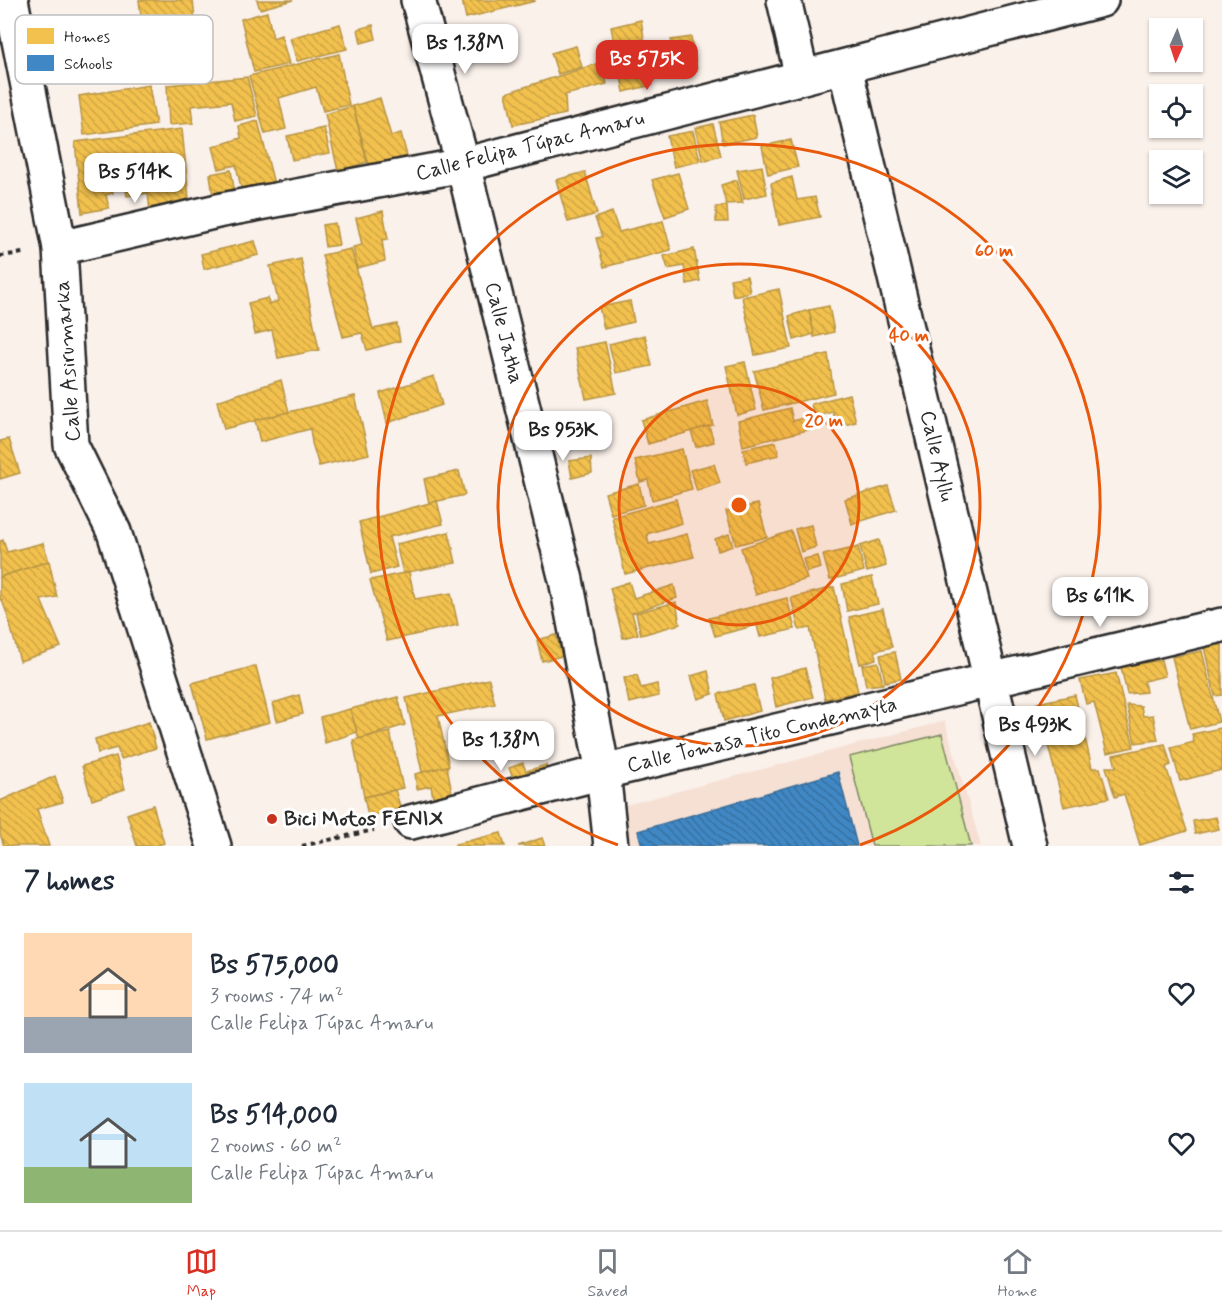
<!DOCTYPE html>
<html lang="en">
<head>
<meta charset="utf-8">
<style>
	:root { --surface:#fff; --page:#f2f2f3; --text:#1f2937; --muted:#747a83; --line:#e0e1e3; --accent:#d93025 }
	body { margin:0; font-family:Mynerve,sans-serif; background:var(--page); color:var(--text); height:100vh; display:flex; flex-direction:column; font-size:22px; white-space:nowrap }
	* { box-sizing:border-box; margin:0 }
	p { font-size:20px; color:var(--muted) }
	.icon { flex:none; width:33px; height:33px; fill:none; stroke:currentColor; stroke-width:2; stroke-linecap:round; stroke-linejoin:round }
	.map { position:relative; height:846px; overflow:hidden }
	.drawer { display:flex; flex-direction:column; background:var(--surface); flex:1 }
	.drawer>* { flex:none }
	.needle { width:39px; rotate:183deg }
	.buttons { position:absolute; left:1149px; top:18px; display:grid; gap:12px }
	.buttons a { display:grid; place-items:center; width:54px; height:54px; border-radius:0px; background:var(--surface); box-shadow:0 2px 4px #0004; font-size:30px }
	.price { position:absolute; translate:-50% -51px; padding:0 14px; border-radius:12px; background:#fff; color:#222; font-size:20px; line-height:39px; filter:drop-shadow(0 2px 3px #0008) }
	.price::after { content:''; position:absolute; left:50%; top:36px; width:18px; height:14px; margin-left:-9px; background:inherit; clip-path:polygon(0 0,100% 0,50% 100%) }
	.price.active { background:var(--accent); color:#fff }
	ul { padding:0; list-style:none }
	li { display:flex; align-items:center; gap:18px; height:150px; padding:0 24px }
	li span { display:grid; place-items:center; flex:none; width:168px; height:120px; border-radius:0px; color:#555 }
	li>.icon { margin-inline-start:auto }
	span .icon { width:72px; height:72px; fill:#fffc; stroke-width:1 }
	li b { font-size:26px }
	h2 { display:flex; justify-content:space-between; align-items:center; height:72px; padding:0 24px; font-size:26px }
	.menu { display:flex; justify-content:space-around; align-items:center; height:84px; border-top:2px solid var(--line); background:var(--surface); font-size:16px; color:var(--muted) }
	.menu a { display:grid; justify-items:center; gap:3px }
	.menu .active { color:var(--accent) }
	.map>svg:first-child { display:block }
	.built { fill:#f6e0d4 }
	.garden { fill:#d1e59a; stroke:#7e8862; stroke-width:1.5 }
	.homes { fill:url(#homes-back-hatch); stroke:#b69444; stroke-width:1.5 }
	.schools { fill:url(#schools-back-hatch); stroke:#396c97; stroke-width:1.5 }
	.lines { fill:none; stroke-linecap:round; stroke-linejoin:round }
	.minor-casing { stroke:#2b2b2b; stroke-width:38 }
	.path { stroke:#2b2b2b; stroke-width:4; stroke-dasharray:4.5 4.5; stroke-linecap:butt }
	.minor { stroke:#fff; stroke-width:33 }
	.ring { fill:none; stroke:#e8590c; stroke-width:3 }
	.poi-dot { fill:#c8321e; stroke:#fff; stroke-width:2 }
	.labels { text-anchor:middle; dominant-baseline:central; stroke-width:6; stroke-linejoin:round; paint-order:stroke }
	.street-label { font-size:21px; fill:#2b2b2b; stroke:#fff }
	.poi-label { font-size:21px; font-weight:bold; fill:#2b2b2b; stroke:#fff; text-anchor:start }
	.key { fill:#fff; stroke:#bfbfbf; stroke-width:1.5 }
	.key-label { font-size:16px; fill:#2b2b2b }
	.centre { fill:#e8590c; stroke:#fff; stroke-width:3 }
	.ring-label { font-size:18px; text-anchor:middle; font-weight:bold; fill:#e8590c; stroke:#fff; stroke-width:6; stroke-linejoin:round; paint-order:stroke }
</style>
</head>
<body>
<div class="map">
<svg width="1222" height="846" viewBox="0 0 1222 846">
	<defs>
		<pattern id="homes-back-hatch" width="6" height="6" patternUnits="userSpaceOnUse" patternTransform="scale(1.5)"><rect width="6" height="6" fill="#f2c14e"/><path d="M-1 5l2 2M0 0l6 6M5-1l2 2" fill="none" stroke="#d0a644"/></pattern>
		<pattern id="schools-back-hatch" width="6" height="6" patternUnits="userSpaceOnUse" patternTransform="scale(1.5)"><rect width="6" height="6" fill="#3f88c5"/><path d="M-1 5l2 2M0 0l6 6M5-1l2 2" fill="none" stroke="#356fa0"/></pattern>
	</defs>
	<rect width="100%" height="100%" fill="#fbf1eb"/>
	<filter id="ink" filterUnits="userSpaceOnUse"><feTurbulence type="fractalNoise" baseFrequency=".0167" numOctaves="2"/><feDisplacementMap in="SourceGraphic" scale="12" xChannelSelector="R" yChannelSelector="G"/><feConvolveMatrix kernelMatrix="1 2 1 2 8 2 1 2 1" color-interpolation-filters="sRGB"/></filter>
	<g filter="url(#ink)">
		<path class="built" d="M 945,721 L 981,846 L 624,846 L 614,808 Z"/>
		<path class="garden" d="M 942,734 L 971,846 L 872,846 L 849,757 Z"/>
		<g class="homes">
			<path d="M 139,0 L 193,0 L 195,19 L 142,25 Z"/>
			<path d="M 257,0 L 293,0 L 260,9 Z"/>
			<path d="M 462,0 L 534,0 L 535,1 L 466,18 Z"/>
			<path d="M 267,12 L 273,38 L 281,35 L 289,64 L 254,72 L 241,19 Z"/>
			<path d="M 641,20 L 652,85 L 624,92 L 611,27 Z"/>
			<path d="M 340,24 L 347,49 L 297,61 L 290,38 Z"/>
			<path d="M 373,25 L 376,39 L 361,43 L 358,29 Z"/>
			<path d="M 691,37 L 697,70 L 677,73 L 671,40 Z"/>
			<path d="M 576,46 L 582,67 L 558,74 L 551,53 Z"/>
			<path d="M 339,54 L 349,105 L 323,111 L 316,87 L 279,98 L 286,129 L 265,134 L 249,76 Z"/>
			<path d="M 602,62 L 607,84 L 565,95 L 566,114 L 513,125 L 506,93 Z"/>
			<path d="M 247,77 L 257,116 L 235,121 L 231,102 L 191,106 L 193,123 L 169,125 L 167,85 Z"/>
			<path d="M 149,85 L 156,125 L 84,135 L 79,96 Z"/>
			<path d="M 380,98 L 391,136 L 401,133 L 407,156 L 369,166 L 353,106 Z"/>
			<path d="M 353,106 L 367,162 L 338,171 L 325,114 Z"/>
			<path d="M 753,115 L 757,137 L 723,144 L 719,122 Z"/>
			<path d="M 258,121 L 274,184 L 242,192 L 236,165 L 219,169 L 213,147 L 241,138 L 239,126 Z"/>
			<path d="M 713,124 L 721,156 L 703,161 L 695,128 Z"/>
			<path d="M 324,128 L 330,153 L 292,160 L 287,136 Z"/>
			<path d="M 182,129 L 190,208 L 150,212 L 148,193 L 127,196 L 123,168 L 109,170 L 113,193 L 106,195 L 109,208 L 82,213 L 75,142 Z"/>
			<path d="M 693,131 L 700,161 L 674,167 L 667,136 Z"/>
			<path d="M 791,140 L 798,167 L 768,174 L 762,146 Z"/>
			<path d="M 762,166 L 767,194 L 744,199 L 737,170 Z"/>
			<path d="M 231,170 L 236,200 L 214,204 L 210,174 Z"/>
			<path d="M 585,172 L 597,214 L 568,222 L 556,180 Z"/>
			<path d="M 678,173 L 689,209 L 665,217 L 652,180 Z"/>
			<path d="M 792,177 L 797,200 L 815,197 L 820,217 L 779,225 L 771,183 Z"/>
			<path d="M 737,180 L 743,203 L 726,204 L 721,185 Z"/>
			<path d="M 727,206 L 728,222 L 716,222 L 716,207 Z"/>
			<path d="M 383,211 L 388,239 L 382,240 L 385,261 L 357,268 L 353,247 L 362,245 L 356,218 Z"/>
			<path d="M 612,212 L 619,232 L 663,221 L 671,250 L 604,267 L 596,238 L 602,237 L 595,218 Z"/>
			<path d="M 335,223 L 339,245 L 325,247 L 322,225 Z"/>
			<path d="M 255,241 L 259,255 L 204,269 L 201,254 Z"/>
			<path d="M 351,249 L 373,329 L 397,324 L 400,341 L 367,350 L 362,333 L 343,337 L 322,255 Z"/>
			<path d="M 694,249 L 700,281 L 687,284 L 684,266 L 668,269 L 664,256 Z"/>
			<path d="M 301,259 L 319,350 L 278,358 L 272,330 L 255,334 L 248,303 L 268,298 L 269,304 L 278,301 L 270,266 Z"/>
			<path d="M 747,276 L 750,292 L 733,296 L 730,279 Z"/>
			<path d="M 779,289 L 791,348 L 755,355 L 742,297 Z"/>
			<path d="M 630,301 L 634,322 L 604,329 L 599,307 Z"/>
			<path d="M 829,306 L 834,332 L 814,337 L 809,310 Z"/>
			<path d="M 809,310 L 814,334 L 794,340 L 789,316 Z"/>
			<path d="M 645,335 L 652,366 L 616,373 L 609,344 Z"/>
			<path d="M 605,342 L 616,393 L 586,399 L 575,348 Z"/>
			<path d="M 828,354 L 834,393 L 764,410 L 754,371 Z"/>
			<path d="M 745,362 L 756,410 L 737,415 L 726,366 Z"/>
			<path d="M 434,376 L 442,405 L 387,423 L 380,393 Z"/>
			<path d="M 281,380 L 289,412 L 224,429 L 217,401 Z"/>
			<path d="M 849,394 L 856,422 L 837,427 L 833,412 L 814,417 L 811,404 Z"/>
			<path d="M 355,396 L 369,454 L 319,466 L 312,443 L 310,429 L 260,442 L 255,420 Z"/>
			<path d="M 707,401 L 713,425 L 648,444 L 641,420 Z"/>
			<path d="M 790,408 L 793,421 L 809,416 L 812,429 L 743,446 L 738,421 Z"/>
			<path d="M 709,426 L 714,442 L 696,447 L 691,431 Z"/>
			<path d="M 9,439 L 20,473 L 0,479 L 0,441 Z"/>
			<path d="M 776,442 L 779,455 L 746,463 L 743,449 Z"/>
			<path d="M 682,449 L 692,489 L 652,500 L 648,480 L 640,482 L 635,460 Z"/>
			<path d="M 591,458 L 592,473 L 572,478 L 569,461 Z"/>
			<path d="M 714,464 L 720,483 L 697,491 L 690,470 Z"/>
			<path d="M 459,471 L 465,495 L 429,503 L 424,479 Z"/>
			<path d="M 639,484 L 644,505 L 611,514 L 605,493 Z"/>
			<path d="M 888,486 L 896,510 L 852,524 L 845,499 Z"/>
			<path d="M 676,499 L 682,523 L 647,534 L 649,544 L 687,534 L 694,557 L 625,574 L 612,517 Z"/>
			<path d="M 437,501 L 443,524 L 389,537 L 397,567 L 371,574 L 359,522 Z"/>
			<path d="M 758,504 L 767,537 L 736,545 L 726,511 Z"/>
			<path d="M 811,525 L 816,547 L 801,552 L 795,529 Z"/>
			<path d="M 791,531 L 807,579 L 756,595 L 741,548 Z"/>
			<path d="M 449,532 L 456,563 L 403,573 L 396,544 Z"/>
			<path d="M 729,534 L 733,546 L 718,551 L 715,539 Z"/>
			<path d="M 3,540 L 7,552 L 43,543 L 49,561 L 0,577 L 0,541 Z"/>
			<path d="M 879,540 L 886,566 L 867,572 L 860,546 Z"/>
			<path d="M 858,547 L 864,571 L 830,580 L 823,555 Z"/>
			<path d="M 818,556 L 821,568 L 807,572 L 803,559 Z"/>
			<path d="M 49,561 L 57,597 L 41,600 L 61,647 L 20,661 L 7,614 L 2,600 L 0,600 L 0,577 Z"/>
			<path d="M 409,572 L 415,599 L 451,593 L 458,625 L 387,641 L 370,580 Z"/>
			<path d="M 872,577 L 878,604 L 847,611 L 842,584 Z"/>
			<path d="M 629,582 L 634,598 L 674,585 L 677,598 L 632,613 L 638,634 L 623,638 L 610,588 Z"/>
			<path d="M 834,587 L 858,692 L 825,699 L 810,628 L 799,630 L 791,598 Z"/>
			<path d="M 787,598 L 795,629 L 760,637 L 757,625 L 715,636 L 709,618 Z"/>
			<path d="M 676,602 L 680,624 L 641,635 L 636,613 Z"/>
			<path d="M 883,609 L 892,647 L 875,651 L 876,659 L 860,664 L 849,617 Z"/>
			<path d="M 556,635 L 562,656 L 542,661 L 537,640 Z"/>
			<path d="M 1222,645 L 1222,695 L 1215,696 L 1204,647 Z"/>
			<path d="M 1202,651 L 1219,722 L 1190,729 L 1172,657 Z"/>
			<path d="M 895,652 L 901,679 L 885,682 L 880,655 Z"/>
			<path d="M 1161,660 L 1165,676 L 1144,681 L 1146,692 L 1127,694 L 1121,667 Z"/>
			<path d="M 878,662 L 883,684 L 866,686 L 862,665 Z"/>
			<path d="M 256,666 L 270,722 L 207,739 L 192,683 Z"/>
			<path d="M 805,668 L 813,697 L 776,707 L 770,678 Z"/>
			<path d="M 708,671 L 713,694 L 698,699 L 691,676 Z"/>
			<path d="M 1116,673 L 1134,747 L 1107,753 L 1094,702 L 1086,704 L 1080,680 Z"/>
			<path d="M 637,675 L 641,688 L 657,684 L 659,696 L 629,703 L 624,678 Z"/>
			<path d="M 489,679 L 495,704 L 438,716 L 449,766 L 422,772 L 406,698 Z"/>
			<path d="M 754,685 L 760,711 L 724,721 L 718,694 Z"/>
			<path d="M 299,695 L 303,714 L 277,721 L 273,703 Z"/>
			<path d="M 1075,695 L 1092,768 L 1100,768 L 1109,798 L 1064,807 L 1037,703 Z"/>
			<path d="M 398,697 L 405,725 L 359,739 L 350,709 Z"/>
			<path d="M 1127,705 L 1141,706 L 1143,716 L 1153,715 L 1158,740 L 1135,743 Z"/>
			<path d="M 350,709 L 357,732 L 325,743 L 320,717 Z"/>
			<path d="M 149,722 L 156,748 L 121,759 L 117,748 L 98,753 L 95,739 Z"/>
			<path d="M 1221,728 L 1222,733 L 1222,770 L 1180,781 L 1171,748 L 1194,742 L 1192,734 Z"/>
			<path d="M 390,732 L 403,788 L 364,797 L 353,740 Z"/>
			<path d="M 1165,744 L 1171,765 L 1166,767 L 1187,831 L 1140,845 L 1124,794 L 1115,797 L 1106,767 L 1116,767 L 1113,755 Z"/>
			<path d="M 116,756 L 125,789 L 92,800 L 82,766 Z"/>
			<path d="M 523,763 L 526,771 L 546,765 L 548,774 L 515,784 L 509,768 Z"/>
			<path d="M 447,766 L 452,793 L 433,797 L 431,786 L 417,789 L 415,774 Z"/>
			<path d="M 55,776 L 63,802 L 37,809 L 49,846 L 4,846 L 0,834 L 0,801 Z"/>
			<path d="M 395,790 L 401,809 L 368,816 L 364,797 Z"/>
			<path d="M 153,805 L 164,843 L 156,846 L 137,846 L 127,814 Z"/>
			<path d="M 1216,817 L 1219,829 L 1195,834 L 1193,821 Z"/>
			<path d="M 501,833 L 505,846 L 455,846 L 455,844 Z"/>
			<path d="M 542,838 L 545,846 L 518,846 Z"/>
		</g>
		<path class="schools" d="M 838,772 L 857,846 L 791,846 L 791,844 L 785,846 L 642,846 L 638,831 Z"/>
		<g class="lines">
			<defs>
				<g id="minor">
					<path d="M 11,0 L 60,248 L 71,445 L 114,532 L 214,846"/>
					<path d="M 418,0 L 463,165 L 566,580 L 603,772 L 611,846"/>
					<path d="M 784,0 L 802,77"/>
					<path d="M 845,67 L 1030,846"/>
					<path d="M 60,248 L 222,210 L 463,165 L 1101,0"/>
					<path d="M 411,822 L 603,772 L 1222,625"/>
				</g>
			</defs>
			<use href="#minor" class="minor-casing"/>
			<g class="path">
				<path d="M 0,256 L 23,253"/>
				<path d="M 302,846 L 374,830"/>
			</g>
			<use href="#minor" class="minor"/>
		</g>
	</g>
	<circle cx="739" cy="505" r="120" fill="#e8590c" fill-opacity=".12"/>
	<g class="ring">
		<circle cx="739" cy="505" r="120"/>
		<circle cx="739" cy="505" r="241"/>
		<path d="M618 845A361 361 0 1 1 860 845"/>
	</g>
	<circle class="poi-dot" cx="272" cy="819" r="6"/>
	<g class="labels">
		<g class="street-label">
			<text transform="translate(530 146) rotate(-14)">Calle Felipa Túpac Amaru</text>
			<text transform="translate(504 333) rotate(76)">Calle Jatha</text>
			<text transform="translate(68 361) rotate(-94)">Calle Asirumarka</text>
			<text transform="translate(937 456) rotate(77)">Calle Ayllu</text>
			<text transform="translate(762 735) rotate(-13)">Calle Tomasa Tito Condemayta</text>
		</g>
		<g class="poi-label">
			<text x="284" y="819">Bici Motos FENIX</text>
		</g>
	</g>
	<rect x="15" y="15" width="198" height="69" rx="9" class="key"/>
	<rect x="27" y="28" width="27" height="16" fill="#f2c14e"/>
	<rect x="27" y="55" width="27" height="16" fill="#3f88c5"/>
	<g class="key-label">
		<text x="64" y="42">Homes</text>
		<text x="64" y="69">Schools</text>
	</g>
	<circle cx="739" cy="505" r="9" class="centre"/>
	<g class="ring-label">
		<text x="994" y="256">60 m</text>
		<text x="909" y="341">40 m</text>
		<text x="824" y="426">20 m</text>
	</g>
</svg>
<div class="buttons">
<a><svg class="needle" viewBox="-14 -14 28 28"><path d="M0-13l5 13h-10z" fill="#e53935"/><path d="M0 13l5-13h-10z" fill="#747a83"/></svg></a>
<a><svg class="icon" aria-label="locate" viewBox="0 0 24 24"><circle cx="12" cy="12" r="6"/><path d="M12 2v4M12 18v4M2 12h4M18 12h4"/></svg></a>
<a><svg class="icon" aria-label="layers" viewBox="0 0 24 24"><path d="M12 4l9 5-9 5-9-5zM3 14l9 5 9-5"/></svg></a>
</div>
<b class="price" style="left:465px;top:75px">Bs 1.38M</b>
<b class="price active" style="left:647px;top:91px">Bs 575K</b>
<b class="price" style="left:135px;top:204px">Bs 514K</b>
<b class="price" style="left:563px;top:462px">Bs 953K</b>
<b class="price" style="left:1100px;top:628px">Bs 611K</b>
<b class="price" style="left:1035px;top:757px">Bs 493K</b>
<b class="price" style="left:501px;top:772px">Bs 1.38M</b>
</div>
<section class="drawer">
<h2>7 homes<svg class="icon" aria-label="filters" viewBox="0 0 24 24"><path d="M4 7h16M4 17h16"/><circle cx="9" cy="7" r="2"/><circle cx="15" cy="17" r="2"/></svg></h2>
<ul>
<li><span style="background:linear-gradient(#ffd9b3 70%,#9aa5b1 0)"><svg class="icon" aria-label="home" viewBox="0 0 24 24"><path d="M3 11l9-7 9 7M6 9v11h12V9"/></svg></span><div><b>Bs 575,000</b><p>3 rooms · 74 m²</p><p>Calle Felipa Túpac Amaru</p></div><svg class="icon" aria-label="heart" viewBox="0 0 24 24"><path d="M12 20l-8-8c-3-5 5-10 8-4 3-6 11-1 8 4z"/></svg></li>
<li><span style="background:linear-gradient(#bfe0f5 70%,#8fb573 0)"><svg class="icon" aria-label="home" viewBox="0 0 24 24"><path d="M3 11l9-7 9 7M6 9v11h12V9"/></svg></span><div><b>Bs 514,000</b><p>2 rooms · 60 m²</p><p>Calle Felipa Túpac Amaru</p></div><svg class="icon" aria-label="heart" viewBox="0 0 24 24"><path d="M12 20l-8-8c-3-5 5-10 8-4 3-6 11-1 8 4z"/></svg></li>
</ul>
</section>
<nav class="menu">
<a class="active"><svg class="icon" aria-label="map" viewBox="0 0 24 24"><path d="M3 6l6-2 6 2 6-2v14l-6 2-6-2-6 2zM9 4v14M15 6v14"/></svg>Map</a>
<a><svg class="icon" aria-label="saved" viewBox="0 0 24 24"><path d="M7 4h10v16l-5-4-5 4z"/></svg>Saved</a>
<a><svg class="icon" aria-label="home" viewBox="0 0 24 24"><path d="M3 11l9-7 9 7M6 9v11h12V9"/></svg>Home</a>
</nav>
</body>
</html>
